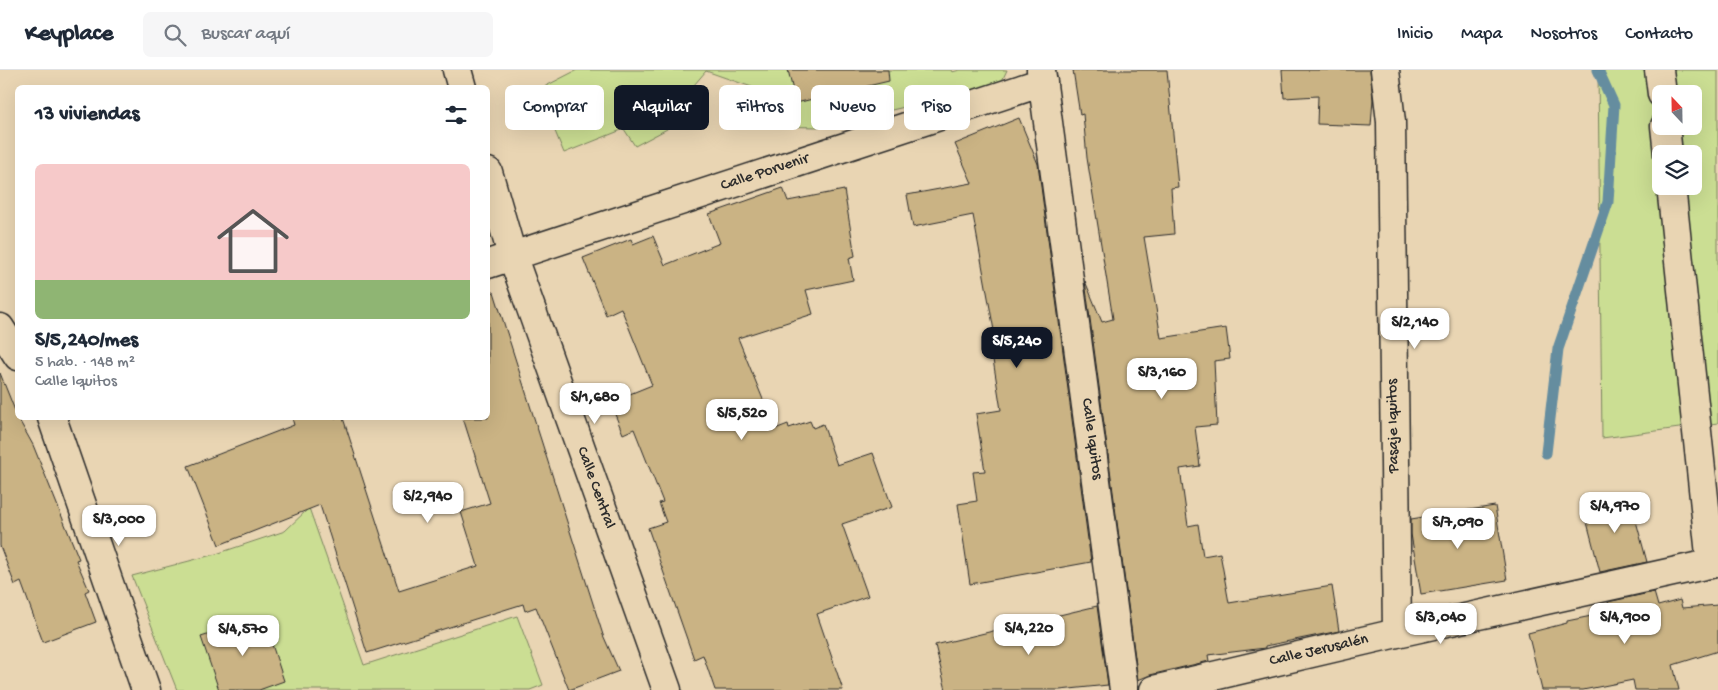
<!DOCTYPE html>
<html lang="es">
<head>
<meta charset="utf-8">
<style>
	:root { --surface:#fff; --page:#f6f6f7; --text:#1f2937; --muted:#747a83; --line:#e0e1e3; --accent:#111827 }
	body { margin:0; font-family:"Gochi Hand",sans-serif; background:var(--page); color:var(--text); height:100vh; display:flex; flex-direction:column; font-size:19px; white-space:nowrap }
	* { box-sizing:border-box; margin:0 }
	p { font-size:16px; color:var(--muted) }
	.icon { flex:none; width:28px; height:28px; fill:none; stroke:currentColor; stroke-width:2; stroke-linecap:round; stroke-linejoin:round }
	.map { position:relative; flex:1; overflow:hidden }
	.drawer { position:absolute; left:15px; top:15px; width:475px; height:335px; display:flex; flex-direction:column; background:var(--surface); border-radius:8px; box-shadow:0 5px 20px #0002 }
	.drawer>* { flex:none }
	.banner { position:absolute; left:505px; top:15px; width:475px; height:45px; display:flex; gap:10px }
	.needle { width:32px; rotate:338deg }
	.controls { position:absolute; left:1652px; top:15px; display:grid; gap:10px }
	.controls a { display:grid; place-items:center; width:50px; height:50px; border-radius:8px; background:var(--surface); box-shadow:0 5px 20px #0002; font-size:25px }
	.price { position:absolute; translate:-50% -42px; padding:0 11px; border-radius:10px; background:#fff; color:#222; font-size:16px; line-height:32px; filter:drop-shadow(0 1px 2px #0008) }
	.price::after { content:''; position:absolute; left:50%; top:30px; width:15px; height:11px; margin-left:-8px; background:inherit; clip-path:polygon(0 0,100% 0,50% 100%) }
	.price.active { background:var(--accent); color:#fff }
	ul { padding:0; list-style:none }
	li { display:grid; align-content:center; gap:10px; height:265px; padding:0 20px }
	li+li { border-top:1px solid var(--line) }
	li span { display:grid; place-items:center; height:155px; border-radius:8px; color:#555 }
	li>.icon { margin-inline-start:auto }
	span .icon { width:90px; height:90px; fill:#fffc; stroke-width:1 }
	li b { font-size:21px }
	h2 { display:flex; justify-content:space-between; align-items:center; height:60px; padding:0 20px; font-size:21px }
	.chip { padding:0 18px; border-radius:8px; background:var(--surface); box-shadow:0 5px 20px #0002; font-size:18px; line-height:45px }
	.chip.active { background:var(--accent); color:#fff }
	header { display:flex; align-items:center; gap:30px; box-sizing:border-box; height:70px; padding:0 25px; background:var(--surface); border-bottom:1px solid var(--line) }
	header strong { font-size:24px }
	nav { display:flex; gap:28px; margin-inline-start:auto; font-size:18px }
	.search { width:350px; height:45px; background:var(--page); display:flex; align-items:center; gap:12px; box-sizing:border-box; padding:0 18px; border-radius:8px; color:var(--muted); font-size:19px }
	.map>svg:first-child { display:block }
	.green { fill:#cbde93; stroke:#7b845f; fill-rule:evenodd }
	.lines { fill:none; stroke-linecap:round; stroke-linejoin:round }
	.stream { stroke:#658d9f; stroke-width:11 }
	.building { fill:#cab384; stroke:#2b2b2b }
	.minor-casing { stroke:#2b2b2b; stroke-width:31 }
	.minor { stroke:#e9d5b3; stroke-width:28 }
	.labels { text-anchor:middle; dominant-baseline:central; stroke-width:4.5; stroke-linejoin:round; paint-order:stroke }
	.street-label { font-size:16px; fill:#2b2b2b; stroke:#e9d5b3 }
</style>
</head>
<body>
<header>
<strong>Keyplace</strong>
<div class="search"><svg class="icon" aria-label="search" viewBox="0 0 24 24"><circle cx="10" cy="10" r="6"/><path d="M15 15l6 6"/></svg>Buscar aquí</div>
<nav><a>Inicio</a><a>Mapa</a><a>Nosotros</a><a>Contacto</a></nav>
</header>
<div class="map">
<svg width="1718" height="620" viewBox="0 0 1718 620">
	<rect width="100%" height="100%" fill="#e9d5b3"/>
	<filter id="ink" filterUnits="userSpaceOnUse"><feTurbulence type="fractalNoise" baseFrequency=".02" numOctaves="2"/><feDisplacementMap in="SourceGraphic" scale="10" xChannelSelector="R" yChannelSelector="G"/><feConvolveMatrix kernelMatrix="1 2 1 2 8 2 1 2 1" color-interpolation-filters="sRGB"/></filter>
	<g filter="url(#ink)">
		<g class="green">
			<path d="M 577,0 L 951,0 L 952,2 L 960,0 L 1007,0 L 1000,15 L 818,57 L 766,56 L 766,22 L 706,1 L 682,29 L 667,59 L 635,76 L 624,59 L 564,83 L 538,20 Z"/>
			<path d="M 1598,0 L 1718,0 L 1718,353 L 1602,368 ZM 1661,24 L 1694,24 L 1694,56 L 1661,56 ZM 1661,84 L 1694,84 L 1694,116 L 1661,116 Z"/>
			<path d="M 309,438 L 364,595 L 517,546 L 543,615 L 530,620 L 177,620 L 132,506 L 216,484 L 285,461 Z"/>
		</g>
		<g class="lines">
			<path class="stream" d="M 1546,383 L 1558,279 L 1608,132 L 1614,35 L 1598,0"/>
		</g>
		<g class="building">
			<path d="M 788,0 L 888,0 L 889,11 L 796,33 Z"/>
			<path d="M 1073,0 L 1167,0 L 1178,117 L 1171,118 L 1174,164 L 1144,167 L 1161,268 L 1226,258 L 1230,289 L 1214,291 L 1217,355 L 1195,357 L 1200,396 L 1180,399 L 1188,456 L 1198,454 L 1203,486 L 1220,483 L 1229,533 L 1332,516 L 1339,561 L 1265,576 L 1265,578 L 1208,585 L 1209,591 L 1150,605 L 1138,610 L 1085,211 L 1102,252 L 1113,249 L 1087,88 L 1083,44 L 1080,45 Z"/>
			<path d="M 1282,0 L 1370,0 L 1373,29 L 1371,56 L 1317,54 L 1318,26 L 1284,28 Z"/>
			<path d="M 1019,48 L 1038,94 L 1091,492 L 970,514 L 958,434 L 977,431 L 973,402 L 985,401 L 976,344 L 1001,340 L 991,277 L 997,277 L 973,145 L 913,157 L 907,125 L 972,113 L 955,74 Z"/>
			<path d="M 783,118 L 788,131 L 844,120 L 855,186 L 849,188 L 853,210 L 806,220 L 813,244 L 738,268 L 775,359 L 788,354 L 789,358 L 810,351 L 813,358 L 823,354 L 837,395 L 873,383 L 892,437 L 842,454 L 868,526 L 817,544 L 843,620 L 715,620 L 703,585 L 694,589 L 648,458 L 666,452 L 659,433 L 663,432 L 634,359 L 623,364 L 610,332 L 652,315 L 621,238 L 606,245 L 583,188 L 631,169 L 633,174 L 653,166 L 665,195 L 720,173 L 709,144 Z"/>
			<path d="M 494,222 L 603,565 L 619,601 L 569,620 L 536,537 L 525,541 L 523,534 L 367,583 L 320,435 L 219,475 L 188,396 L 294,355 L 292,348 L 343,348 L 399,521 L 478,496 L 461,442 L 490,433 L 463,348 L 488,348 L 488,223 Z"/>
			<path d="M 0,303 L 18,348 L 33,375 L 79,489 L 76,490 L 89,520 L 85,522 L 96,552 L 43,572 L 21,512 L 15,515 L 0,476 Z"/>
			<path d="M 1629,425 L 1647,492 L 1600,502 L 1583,437 Z"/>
			<path d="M 1495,436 L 1507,510 L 1421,524 L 1411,464 L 1411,449 Z"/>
			<path d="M 1654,522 L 1658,536 L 1680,530 L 1682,538 L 1718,535 L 1718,581 L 1673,595 L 1679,620 L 1635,620 L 1633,610 L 1583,620 L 1542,620 L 1528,563 L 1567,553 L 1567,551 L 1611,542 L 1608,532 Z"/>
			<path d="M 1097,536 L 1108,615 L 1060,620 L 946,620 L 935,575 Z"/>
			<path d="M 263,547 L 284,611 L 259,620 L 219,620 L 201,567 Z"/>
		</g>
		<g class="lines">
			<defs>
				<g id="minor">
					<path d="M 457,0 L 462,18"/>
					<path d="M 1041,0 L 1124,620"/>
					<path d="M 1385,0 L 1391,52 L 1397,563"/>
					<path d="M 1659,0 L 1662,24"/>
					<path d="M 1665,56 L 1668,84"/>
					<path d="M 488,102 L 512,185 L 667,620"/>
					<path d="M 1671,116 L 1711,494"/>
					<path d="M 488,194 L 1043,12"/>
					<path d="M 0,258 L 18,286"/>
					<path d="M 52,348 L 146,620"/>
					<path d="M 1154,620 L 1397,563 L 1718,492"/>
				</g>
			</defs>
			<use href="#minor" class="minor-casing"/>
			<use href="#minor" class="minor"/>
		</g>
	</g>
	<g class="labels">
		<g class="street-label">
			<text transform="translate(765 103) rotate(-18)">Calle Porvenir</text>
			<text transform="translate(1394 356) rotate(-91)">Pasaje Iquitos</text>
			<text transform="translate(1091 369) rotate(82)">Calle Iquitos</text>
			<text transform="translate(595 418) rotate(70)">Calle Central</text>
			<text transform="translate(1319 581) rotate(-13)">Calle Jerusalén</text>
		</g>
	</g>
</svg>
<div class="controls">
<a><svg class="needle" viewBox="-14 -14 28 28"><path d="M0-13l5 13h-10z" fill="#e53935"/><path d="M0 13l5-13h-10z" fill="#747a83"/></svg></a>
<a><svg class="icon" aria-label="layers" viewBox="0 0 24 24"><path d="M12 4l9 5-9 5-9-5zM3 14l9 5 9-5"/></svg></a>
</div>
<b class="price" style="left:1415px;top:280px">S/2,140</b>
<b class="price active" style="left:1017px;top:299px">S/5,240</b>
<b class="price" style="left:1162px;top:330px">S/3,160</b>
<b class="price" style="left:595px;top:355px">S/1,680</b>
<b class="price" style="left:742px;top:371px">S/5,520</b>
<b class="price" style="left:428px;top:454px">S/2,940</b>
<b class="price" style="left:1615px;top:464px">S/4,970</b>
<b class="price" style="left:119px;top:477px">S/3,000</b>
<b class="price" style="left:1458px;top:480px">S/7,090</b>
<b class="price" style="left:1441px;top:575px">S/3,040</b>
<b class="price" style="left:1625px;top:575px">S/4,900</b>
<b class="price" style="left:1029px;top:586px">S/4,220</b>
<b class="price" style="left:243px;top:587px">S/4,570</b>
<div class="banner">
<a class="chip">Comprar</a>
<a class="chip active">Alquilar</a>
<a class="chip">Filtros</a>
<a class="chip">Nuevo</a>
<a class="chip">Piso</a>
</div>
<section class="drawer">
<h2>13 viviendas<svg class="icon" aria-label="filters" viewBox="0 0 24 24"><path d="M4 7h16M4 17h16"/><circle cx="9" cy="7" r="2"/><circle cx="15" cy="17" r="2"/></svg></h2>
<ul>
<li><span style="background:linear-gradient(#f6c9c9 75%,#8fb573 0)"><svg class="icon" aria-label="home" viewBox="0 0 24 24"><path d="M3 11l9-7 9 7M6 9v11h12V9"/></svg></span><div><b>S/5,240/mes</b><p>5 hab. · 148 m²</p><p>Calle Iquitos</p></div></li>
</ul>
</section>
</div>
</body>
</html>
